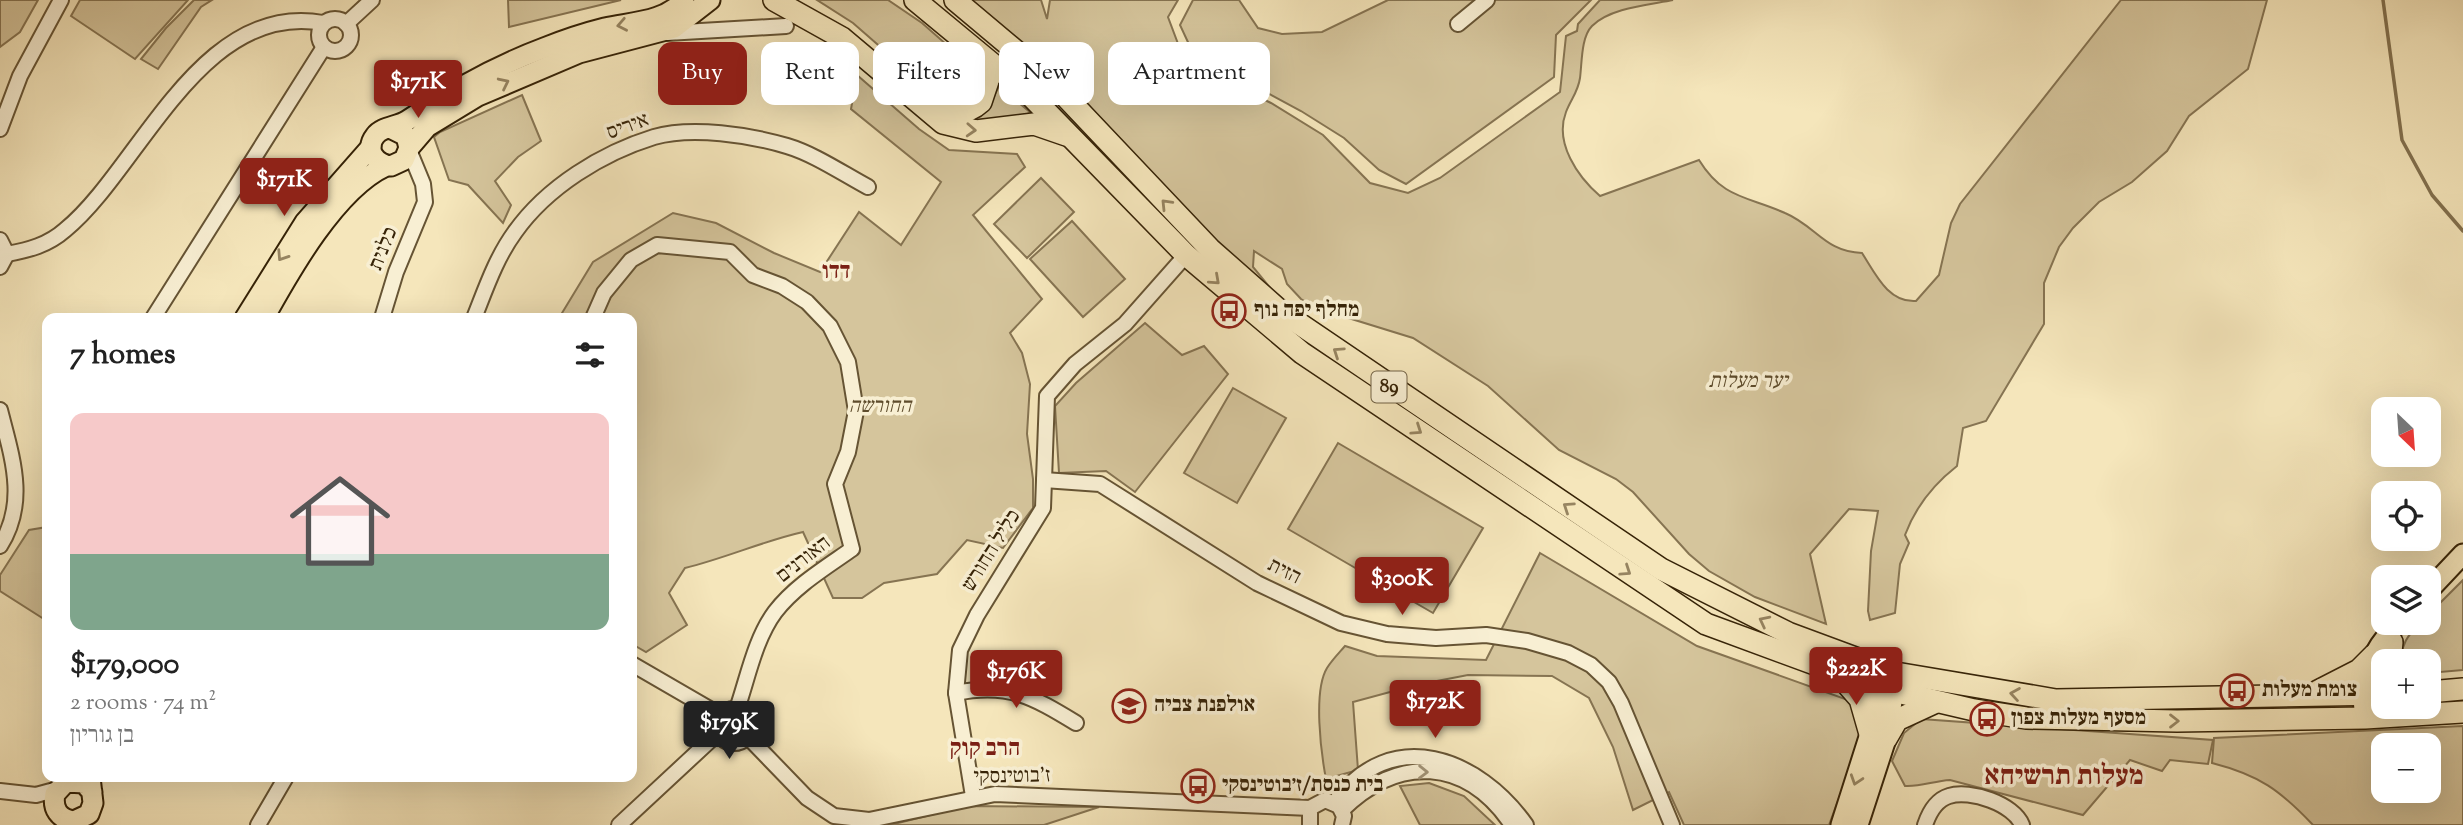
<!DOCTYPE html>
<html lang="en">
<head>
<meta charset="utf-8">
<style>
	:root { --surface:#fff; --page:#f2f2f2; --text:#222; --muted:#767676; --accent:#8f2418 }
	body { margin:0; font-family:"Sorts Mill Goudy","Frank Ruhl Libre",serif; background:var(--page); color:var(--text); height:100vh; display:flex; flex-direction:column; font-size:26px; white-space:nowrap }
	* { box-sizing:border-box; margin:0 }
	p { font-size:23px; color:var(--muted) }
	.icon { flex:none; width:38px; height:38px; fill:none; stroke:currentColor; stroke-width:2; stroke-linecap:round; stroke-linejoin:round }
	.map { position:relative; flex:1; overflow:hidden }
	.sheet { position:absolute; left:42px; top:313px; width:595px; height:469px; display:flex; flex-direction:column; background:var(--surface); border-radius:14px; box-shadow:0 7px 28px #0002 }
	.sheet>* { flex:none }
	.guide { position:absolute; left:658px; top:42px; width:665px; height:63px; display:flex; gap:14px }
	.needle { width:46px; rotate:155deg }
	.fabs { position:absolute; left:2371px; top:397px; display:grid; gap:14px }
	.fabs a { display:grid; place-items:center; width:70px; height:70px; border-radius:14px; background:var(--surface); box-shadow:0 7px 28px #0002; font-size:35px }
	.price { position:absolute; translate:-50% -60px; padding:0 16px; border-radius:7px; background:var(--accent); color:#fff; font-size:23px; line-height:46px; filter:drop-shadow(0 2px 4px #0008) }
	.price::after { content:''; position:absolute; left:50%; top:42px; width:21px; height:16px; margin-left:-10px; background:inherit; clip-path:polygon(0 0,100% 0,50% 100%) }
	.price.current { background:#222; color:#fff }
	ul { padding:0; list-style:none }
	li { display:grid; align-content:center; gap:14px; height:371px; padding:0 28px }
	li span { display:grid; place-items:center; height:217px; border-radius:14px; color:#555 }
	li>.icon { margin-inline-start:auto }
	span .icon { width:126px; height:126px; fill:#fffc; stroke-width:1 }
	li b { font-size:30px }
	h2 { display:flex; justify-content:space-between; align-items:center; height:84px; padding:0 28px; font-size:30px }
	.chip { padding:0 24px; border-radius:14px; background:var(--surface); box-shadow:0 7px 28px #0002; font-size:24px; line-height:63px }
	.chip.current { background:var(--accent); color:#fff }
	.map>svg:first-child { display:block }
	.green { fill:#d5c59c; stroke:#867452; stroke-width:2; fill-rule:evenodd }
	.lines { fill:none; stroke-linecap:round; stroke-linejoin:round }
	.stream { stroke:#82704e; stroke-width:3.5 }
	.minor-casing { stroke:#665434; stroke-width:18 }
	.major-casing { stroke:#362307; stroke-width:23 }
	.highway-casing { stroke:#362307; stroke-width:24 }
	.minor { stroke:#f8efd3; stroke-width:14 }
	.major { stroke:#f5e6bb; stroke-width:19 }
	.highway { stroke:#f5e6bb; stroke-width:21 }
	.oneway { stroke:#968461 }
	.oneway2 { stroke:#a19377 }
	.labels { text-anchor:middle; dominant-baseline:central; stroke-width:7; stroke-linejoin:round; paint-order:stroke }
	.shield { fill:#f8efd3; stroke:#706044; stroke-width:2 }
	.shield-label { font-size:19px; font-weight:bold; fill:#362307 }
	.street-label { font-size:21px; fill:#362307; stroke:#f8efd3 }
	.poi-label { font-size:21px; font-weight:bold; fill:#362307; stroke:#f8efd3; text-anchor:start }
	.park-label { font-size:21px; font-style:italic; fill:#5e4c2c; stroke:#f8efd3 }
	.neighbourhood-label { font-size:23px; font-weight:bold; fill:#7a1f14; stroke:#f8efd3 }
	.district-label { font-size:28px; font-weight:bold; fill:#7a1f14; stroke:#f8efd3 }
</style>
</head>
<body>
<div class="map">
<svg width="2463" height="825" viewBox="0 0 2463 825">
	<rect width="100%" height="100%" fill="#f5e6bb"/>
	<filter id="stains"><feTurbulence type="fractalNoise" baseFrequency=".00286" numOctaves="4"/><feColorMatrix values="0 0 0 0 .2 0 0 0 0 .09 0 0 0 0 .02 0 0 0 .5 -.17"/></filter>
	<radialGradient id="worn" r=".72"><stop offset=".6" stop-color="#630" stop-opacity="0"/><stop offset="1" stop-color="#630" stop-opacity=".3"/></radialGradient>
	<g class="green">
		<path d="M 0,0 L 38,0 L 20,32 L 0,47 Z"/>
		<path d="M 80,0 L 188,0 L 135,59 L 71,16 Z"/>
		<path d="M 194,0 L 212,0 L 201,7 L 158,69 L 141,59 L 166,28 Z"/>
		<path d="M 508,0 L 621,0 L 509,27 Z"/>
		<path d="M 817,0 L 888,0 L 922,23 L 972,67 L 979,82 L 975,97 L 956,104 L 940,99 L 853,23 Z"/>
		<path d="M 971,0 L 1041,0 L 1047,19 L 1050,0 L 1178,0 L 1168,17 L 1180,49 L 1211,74 L 1271,103 L 1323,135 L 1370,183 L 1408,193 L 1440,178 L 1560,92 L 1566,36 L 1577,31 L 1578,24 L 1600,0 L 1673,0 C 1648,5 1610,8 1592,26 C 1581,37 1582,63 1580,78 C 1578,92 1571,99 1566,112 C 1554,143 1578,177 1600,196 L 1699,160 C 1723,199 1747,196 1785,213 C 1816,226 1825,252 1862,253 C 1875,273 1888,303 1916,301 L 1939,275 L 1951,223 L 1960,204 L 2121,0 L 2267,0 L 2248,69 L 2189,116 L 2167,151 L 2132,182 L 2099,202 L 2073,228 L 2059,247 L 2044,283 L 2044,324 L 1986,421 L 1963,428 L 1957,466 C 1934,484 1915,508 1905,535 L 1909,543 L 1900,564 L 1895,613 L 1870,620 L 1868,611 L 1871,551 L 1878,511 L 1849,509 L 1810,554 L 1826,624 L 1755,597 L 1709,571 L 1689,554 L 1633,492 L 1616,479 L 1559,450 L 1488,386 L 1413,338 L 1316,308 L 1301,299 L 1287,284 L 1282,269 L 1254,251 L 1253,267 L 1285,306 L 1177,209 L 1090,107 L 1046,63 Z"/>
		<path d="M 1193,0 L 1239,0 L 1258,28 L 1282,34 L 1322,32 L 1388,0 L 1591,0 L 1556,35 L 1554,77 L 1406,184 L 1379,170 L 1344,138 L 1301,111 L 1193,53 L 1180,25 Z"/>
		<path d="M 857,75 L 919,129 L 949,150 L 1017,154 L 1025,167 L 973,215 L 1042,299 L 1010,333 L 1022,353 L 1030,384 L 1027,434 L 1033,479 L 1033,508 L 1003,548 L 967,540 L 937,574 L 884,583 L 862,598 L 833,598 L 803,532 C 763,541 726,558 685,568 L 669,593 L 687,625 L 646,652 L 632,644 L 632,318 L 559,318 L 593,262 L 673,213 L 716,223 L 774,253 L 820,272 L 859,212 L 901,245 L 941,182 L 851,109 Z"/>
		<path d="M 999,86 L 1031,113 L 980,125 L 970,120 L 991,102 Z"/>
		<path d="M 522,95 L 541,141 L 518,157 L 495,181 L 511,205 L 503,223 L 468,185 L 449,180 L 434,137 L 440,132 Z"/>
		<path d="M 1041,178 L 1074,212 L 1027,258 L 994,224 Z"/>
		<path d="M 1072,221 L 1125,279 L 1083,317 L 1030,259 Z"/>
		<path d="M 1145,323 L 1182,355 L 1204,346 L 1228,374 L 1135,492 L 1106,471 L 1059,473 L 1055,406 L 1076,383 Z"/>
		<path d="M 1233,388 L 1286,418 L 1237,503 L 1184,473 Z"/>
		<path d="M 1338,443 L 1483,528 L 1433,613 L 1288,529 Z"/>
		<path d="M 47,527 L 47,621 L 0,591 L 0,575 L 29,530 Z"/>
		<path d="M 1540,553 L 1697,646 L 1848,700 L 1859,720 L 1862,736 L 1829,825 L 1684,825 L 1669,792 L 1633,810 L 1613,747 L 1589,698 L 1552,676 L 1468,675 L 1416,685 L 1353,702 L 1358,770 L 1326,779 C 1321,753 1313,691 1327,668 C 1332,660 1339,653 1345,646 L 1377,656 L 1486,660 Z"/>
		<path d="M 2463,580 L 2463,670 L 2429,673 L 2429,662 L 2403,661 C 2399,646 2409,634 2420,623 L 2429,623 L 2429,614 Z"/>
		<path d="M 1921,719 L 2213,740 L 2208,764 L 2170,760 L 2162,771 L 2130,760 L 2083,815 L 1950,780 C 1934,781 1920,787 1905,786 L 1892,761 L 1904,733 Z"/>
		<path d="M 2463,726 L 2463,825 L 2313,825 C 2280,790 2259,775 2212,763 L 2214,738 ZM 2384,746 L 2429,746 L 2429,791 L 2384,791 Z"/>
		<path d="M 1429,783 L 1464,796 L 1495,825 L 1420,825 L 1400,786 Z"/>
		<path d="M 967,806 L 1099,807 L 1044,825 L 890,825 Z"/>
	</g>
	<g class="lines">
		<path class="stream" d="M 2383,0 L 2402,140 L 2432,195 L 2463,231"/>
		<defs>
			<g id="minor">
				<circle cx="335" cy="35" r="16"/>
				<path d="M 346,24 L 372,0"/>
				<path d="M 1458,24 L 1487,0"/>
				<path d="M 667,33 L 786,26"/>
				<path d="M 0,129 L 20,76 L 61,0"/>
				<path d="M 0,240 L 7,254 L 0,267"/>
				<path d="M 7,254 C 29,250 48,245 65,230 C 139,170 200,0 323,23"/>
				<path d="M 153,318 L 324,47"/>
				<path d="M 382,318 L 396,272 L 425,202 L 423,184 L 409,150"/>
				<path d="M 474,318 C 486,288 496,258 515,232 C 547,187 602,153 654,137 C 692,126 750,135 787,146 C 814,154 842,173 868,187"/>
				<path d="M 593,318 L 604,293 L 631,260 L 657,245 L 730,252 L 753,275 L 782,286 L 807,302 L 830,326 L 848,362 L 856,411 L 848,452 L 835,484 L 852,549 C 825,568 795,586 775,612 C 755,639 748,677 737,709"/>
				<path d="M 0,410 C 12,457 28,502 0,546"/>
				<path d="M 1044,480 L 1100,484 L 1257,583 L 1341,623 L 1387,634 L 1436,638 L 1486,635 L 1527,641 L 1568,653 L 1591,665 L 1609,682 L 1621,703 L 1672,825"/>
				<path d="M 632,664 L 720,715"/>
				<path d="M 956,693 C 1008,682 1033,697 1076,723"/>
				<circle cx="734" cy="726" r="17"/>
				<path d="M 748,737 L 807,798 L 834,816 L 869,820 L 995,794 L 1310,808"/>
				<path d="M 0,791 L 36,795 L 58,789"/>
				<path d="M 973,796 L 956,693 L 960,650 L 977,615 L 1043,508 L 1047,396 L 1075,364 L 1125,324 L 1186,255"/>
				<path d="M 1335,802 C 1391,724 1479,758 1526,825"/>
				<path d="M 1342,810 C 1398,755 1466,757 1512,825"/>
				<path d="M 258,825 L 286,777"/>
				<path d="M 619,825 L 718,733"/>
				<path d="M 1310,825 L 1310,808 L 1325,800 L 1339,806 L 1344,816 L 1342,825"/>
				<path d="M 1925,825 C 1929,813 1936,800 1949,796 C 1970,789 2014,804 2022,825"/>
			</g>
			<g id="major">
				<path d="M 390,128 L 406,136 L 409,148 L 404,160 L 391,166 C 376,164 364,150 375,136 C 382,126 398,127 408,120 C 451,91 496,66 544,48 C 564,40 585,33 605,28 C 632,22 665,22 684,0"/>
				<path d="M 409,148 L 427,127 L 478,96 L 579,53 L 674,28 L 710,0"/>
				<path d="M 245,318 L 305,222 L 371,147"/>
				<path d="M 264,318 C 290,271 336,189 386,166"/>
				<path d="M 2429,590 L 2463,554"/>
				<path d="M 2370,708 L 2384,663"/>
				<path d="M 2364,710 C 2359,677 2375,647 2398,623"/>
				<path d="M 90,777 L 93,803 L 89,814 L 74,821 C 59,819 52,809 55,794 L 66,782 L 84,783 L 92,792"/>
				<path d="M 1841,825 L 1870,734 L 1880,688 L 1890,678"/>
				<path d="M 1858,825 L 1886,739 L 1896,677"/>
			</g>
			<g id="highway">
				<path d="M 774,0 L 842,38 L 943,123 L 976,131 L 1034,124 L 1066,135"/>
				<path d="M 915,0 L 1031,96 L 1186,255 L 1302,353 L 1706,624 L 1880,688 L 1974,710 L 2026,718 L 2177,721 L 2365,718 L 2463,712"/>
				<path d="M 955,0 L 1048,78 L 1210,249 L 1279,310 L 1661,569 L 1788,633 L 1896,673 L 2056,700 L 2384,694"/>
				<path d="M 930,103 C 946,115 966,116 981,102 L 988,81 L 976,51"/>
				<path d="M 2390,662 L 2392,642"/>
				<path d="M 1838,674 L 1860,699 L 1870,734"/>
				<path d="M 2318,691 L 2359,670 L 2374,655"/>
				<path d="M 2429,692 L 2463,689"/>
				<path d="M 1886,739 L 1897,720 L 1936,702"/>
			</g>
		</defs>
		<use href="#minor" class="minor-casing"/>
		<use href="#major" class="major-casing"/>
		<use href="#highway" class="highway-casing"/>
		<use href="#minor" class="minor"/>
		<use href="#major" class="major"/>
		<use href="#highway" class="highway"/>
	</g>
	<defs><path id="oneway-chevron" d="M-2-3.5L2.5 0L-2 3.5" fill="none" stroke-width="1.6" stroke-linecap="round" stroke-linejoin="round" transform="scale(1.75)"/></defs>
	<g class="oneway">
		<use href="#oneway-chevron" transform="translate(622 25) rotate(169)"/>
		<use href="#oneway-chevron" transform="translate(504 83) rotate(-26)"/>
		<use href="#oneway-chevron" transform="translate(971 130) rotate(3)"/>
		<use href="#oneway-chevron" transform="translate(1166 204) rotate(-134)"/>
		<use href="#oneway-chevron" transform="translate(282 256) rotate(123)"/>
		<use href="#oneway-chevron" transform="translate(1215 280) rotate(42)"/>
		<use href="#oneway-chevron" transform="translate(1338 352) rotate(-146)"/>
		<use href="#oneway-chevron" transform="translate(1417 430) rotate(34)"/>
		<use href="#oneway-chevron" transform="translate(1568 507) rotate(-146)"/>
		<use href="#oneway-chevron" transform="translate(1626 571) rotate(34)"/>
		<use href="#oneway-chevron" transform="translate(1764 621) rotate(-153)"/>
		<use href="#oneway-chevron" transform="translate(2015 694) rotate(-171)"/>
		<use href="#oneway-chevron" transform="translate(2174 721)"/>
		<use href="#oneway-chevron" transform="translate(1856 780) rotate(108)"/>
	</g>
	<use class="oneway2" href="#oneway-chevron" transform="translate(1423 772) rotate(1)"/>
	<defs>
		<symbol id="bus-ring" viewBox="-11 -11 22 22"><circle r="9.5" fill="#f8efd3" stroke="#8f2418" stroke-width="1.5"/><path d="M-5-6H5V4H4V6H2V4H-2V6H-4V4H-5ZM-3.5-4V0h7V-4ZM-3.5 1.2v1.5H-2V1.2ZM2 1.2v1.5H3.5V1.2Z" fill="#8f2418"/></symbol>
		<symbol id="school-ring" viewBox="-11 -11 22 22"><circle r="9.5" fill="#f8efd3" stroke="#8f2418" stroke-width="1.5"/><path d="M0-5L7-2L0 1L-7-2ZM-4 1L0 2.5L4 1V4Q0 6-4 4Z" fill="#8f2418"/></symbol>
	</defs>
	<g fill-rule="evenodd">
		<use href="#bus-ring" x="1210" y="292" width="38" height="38"/>
		<use href="#bus-ring" x="2218" y="672" width="38" height="38"/>
		<use href="#school-ring" x="1110" y="687" width="38" height="38"/>
		<use href="#bus-ring" x="1968" y="700" width="38" height="38"/>
		<use href="#bus-ring" x="1179" y="767" width="38" height="38"/>
	</g>
	<g class="labels">
		<rect class="shield" x="1371.5" y="371.5" width="35" height="31" rx="5"/>
		<g class="shield-label">
			<text x="1389" y="387">89</text>
		</g>
		<g class="street-label">
			<text transform="translate(628 127) rotate(-20)">איריס</text>
			<text transform="translate(384 249) rotate(-68)">כלנית</text>
			<text transform="translate(992 551) rotate(-58)">כליל החורש</text>
			<text transform="translate(804 560) rotate(-38)">האורנים</text>
			<text transform="translate(1284 572) rotate(27)">הזית</text>
			<text transform="translate(1012 777) rotate(-1)">ז'בוטינסקי</text>
		</g>
		<g class="poi-label">
			<text x="1254" y="311">מחלף יפה נוף</text>
			<text x="2262" y="691">צומת מעלות</text>
			<text x="1154" y="706">אולפנת צביה</text>
			<text x="2011" y="719">מסעף מעלות צפון</text>
			<text x="1222" y="786">בית כנסת/ז׳בוטינסקי</text>
		</g>
		<g class="park-label">
			<text x="1748" y="382">יער מעלות</text>
			<text x="880" y="407">החורשה</text>
		</g>
		<g class="neighbourhood-label">
			<text x="836" y="272">דדו</text>
			<text x="985" y="749">הרב קוק</text>
		</g>
		<g class="district-label">
			<text x="2064" y="777">מעלות תרשיחא</text>
		</g>
	</g>
	<rect width="100%" height="100%" filter="url(#stains)"/>
	<rect width="100%" height="100%" fill="url(#worn)"/>
</svg>
<div class="fabs">
<a><svg class="needle" viewBox="-14 -14 28 28"><path d="M0-13l5 13h-10z" fill="#e53935"/><path d="M0 13l5-13h-10z" fill="#767676"/></svg></a>
<a><svg class="icon" aria-label="locate" viewBox="0 0 24 24"><circle cx="12" cy="12" r="6"/><path d="M12 2v4M12 18v4M2 12h4M18 12h4"/></svg></a>
<a><svg class="icon" aria-label="layers" viewBox="0 0 24 24"><path d="M12 4l9 5-9 5-9-5zM3 14l9 5 9-5"/></svg></a>
<a>+</a>
<a>−</a>
</div>
<b class="price" style="left:418px;top:120px">$171K</b>
<b class="price" style="left:284px;top:218px">$171K</b>
<b class="price" style="left:1402px;top:617px">$300K</b>
<b class="price" style="left:1856px;top:707px">$222K</b>
<b class="price" style="left:1016px;top:710px">$176K</b>
<b class="price" style="left:1435px;top:740px">$172K</b>
<b class="price current" style="left:729px;top:761px">$179K</b>
<div class="guide">
<a class="chip current">Buy</a>
<a class="chip">Rent</a>
<a class="chip">Filters</a>
<a class="chip">New</a>
<a class="chip">Apartment</a>
</div>
<section class="sheet">
<h2>7 homes<svg class="icon" aria-label="filters" viewBox="0 0 24 24"><path d="M4 7h16M4 17h16"/><circle cx="9" cy="7" r="2"/><circle cx="15" cy="17" r="2"/></svg></h2>
<ul>
<li><span style="background:linear-gradient(#f6c9c9 65%,#7fa58c 0)"><svg class="icon" aria-label="home" viewBox="0 0 24 24"><path d="M3 11l9-7 9 7M6 9v11h12V9"/></svg></span><div><b>$179,000</b><p>2 rooms · 74 m²</p><p>בן גוריון</p></div></li>
</ul>
</section>
</div>
</body>
</html>
